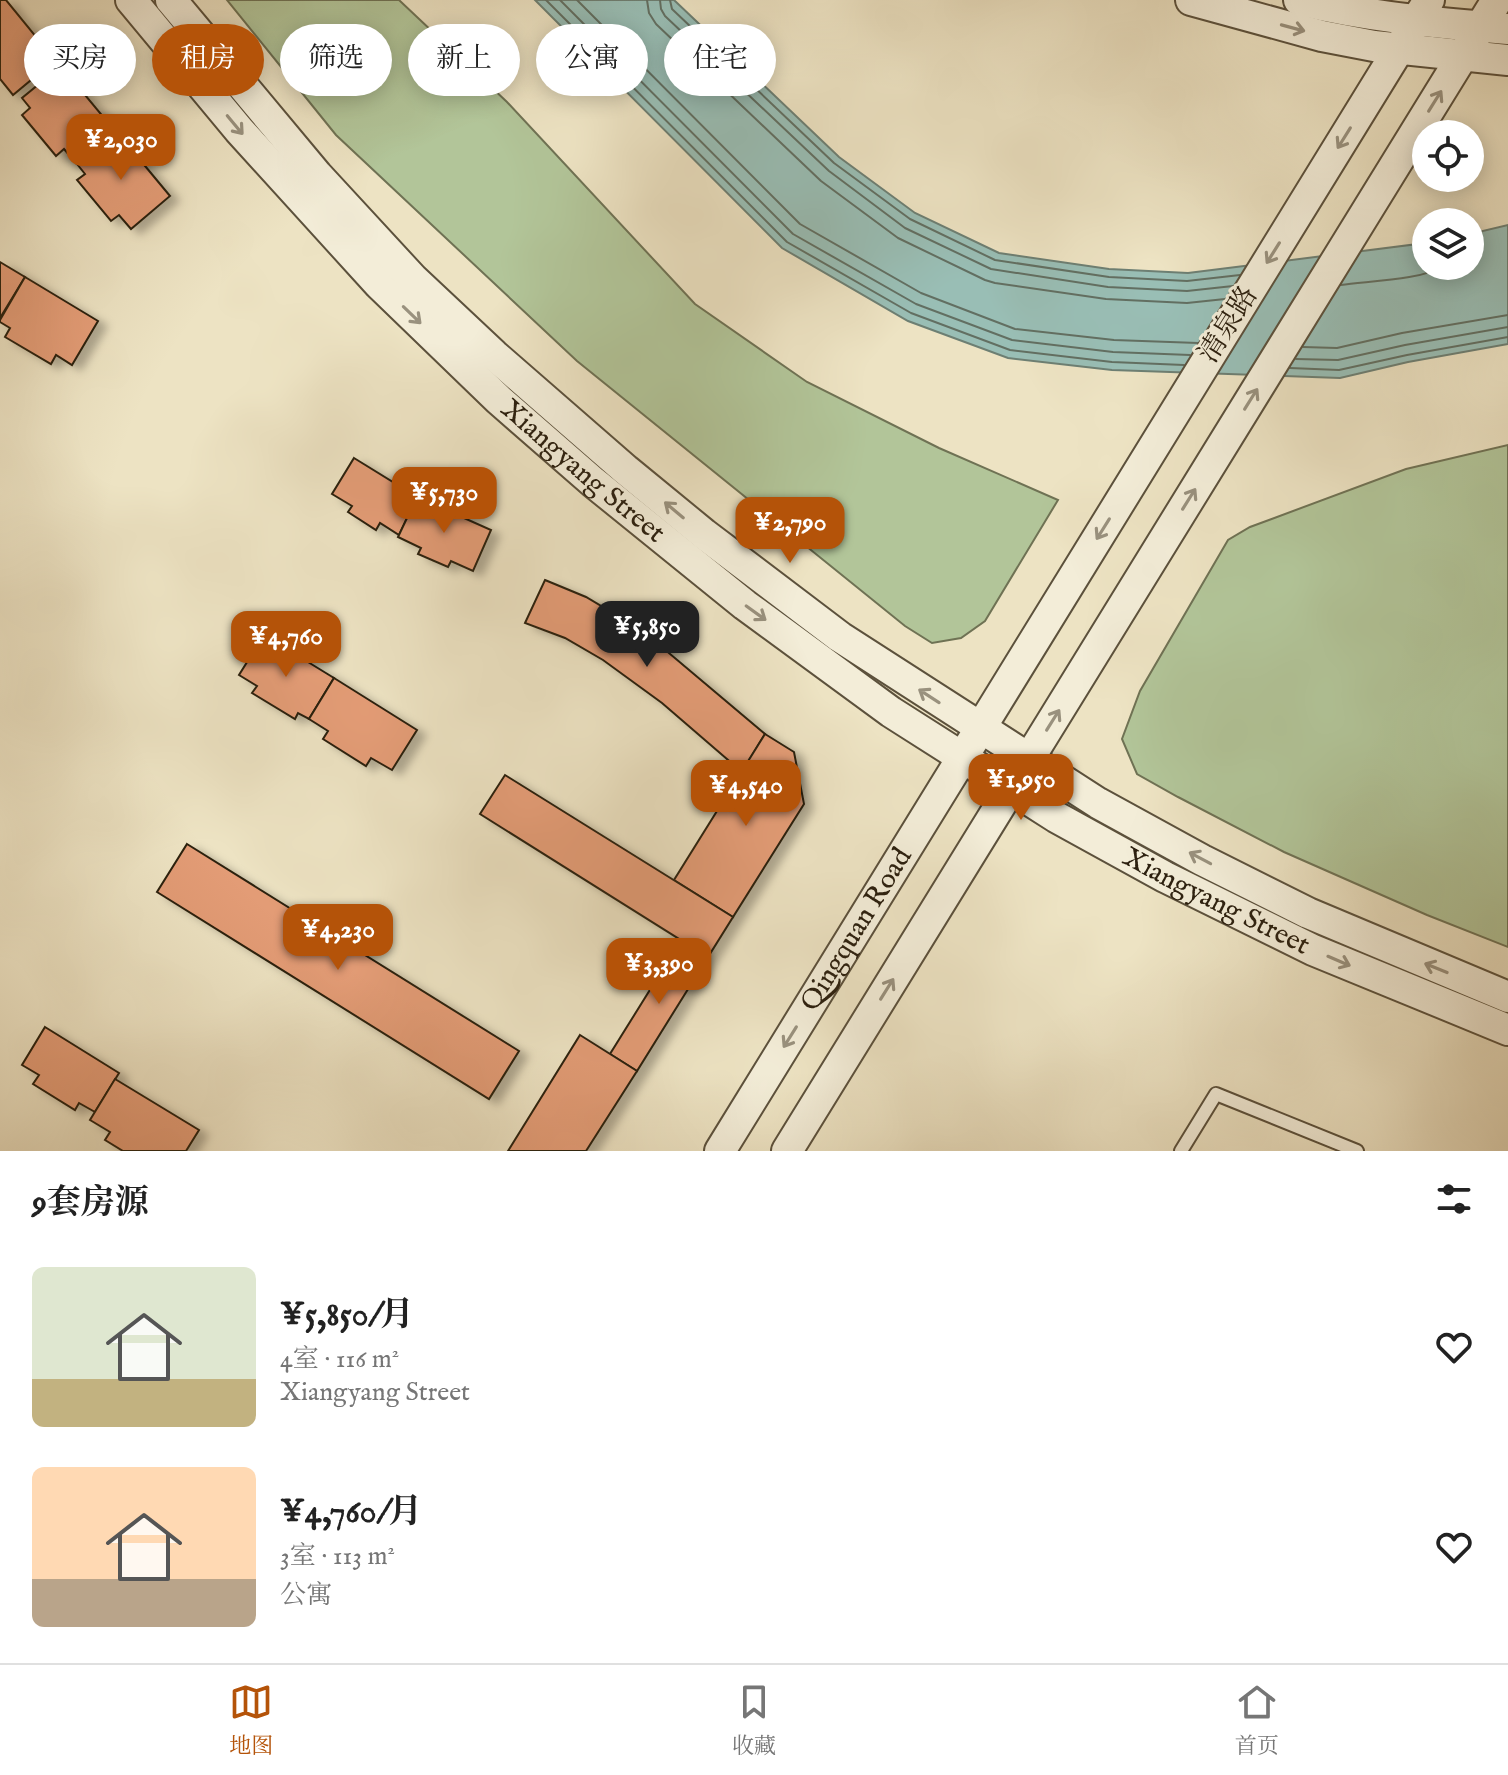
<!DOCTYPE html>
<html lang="zh">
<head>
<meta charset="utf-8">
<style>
	:root { --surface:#fff; --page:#f6f6f6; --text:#222; --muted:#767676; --line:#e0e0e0; --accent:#b45309 }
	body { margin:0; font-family:"IM FELL English","Noto Serif SC",serif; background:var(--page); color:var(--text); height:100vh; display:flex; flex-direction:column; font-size:30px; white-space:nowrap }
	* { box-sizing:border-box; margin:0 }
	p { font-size:26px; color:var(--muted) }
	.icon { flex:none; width:44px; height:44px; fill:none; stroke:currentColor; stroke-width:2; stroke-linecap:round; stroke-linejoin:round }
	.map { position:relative; height:1151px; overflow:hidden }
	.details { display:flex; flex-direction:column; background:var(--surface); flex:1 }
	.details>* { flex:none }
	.guide { position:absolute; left:24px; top:24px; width:800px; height:72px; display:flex; gap:16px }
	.tools { position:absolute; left:1412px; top:120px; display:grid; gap:16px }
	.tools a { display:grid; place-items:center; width:72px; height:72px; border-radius:50%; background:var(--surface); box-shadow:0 4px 20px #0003; font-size:40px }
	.price { position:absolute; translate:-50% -68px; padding:0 18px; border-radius:16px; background:var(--accent); color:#fff; font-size:26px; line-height:52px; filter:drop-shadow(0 2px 4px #0008) }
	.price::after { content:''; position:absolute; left:50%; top:48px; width:24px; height:18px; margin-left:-12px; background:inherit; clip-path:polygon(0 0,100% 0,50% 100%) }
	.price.active { background:#222; color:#fff }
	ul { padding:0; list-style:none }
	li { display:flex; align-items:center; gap:24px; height:200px; padding:0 32px }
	li span { display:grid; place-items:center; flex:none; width:224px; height:160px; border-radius:12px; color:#555 }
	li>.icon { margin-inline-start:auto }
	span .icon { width:96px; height:96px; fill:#fffc; stroke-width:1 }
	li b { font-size:34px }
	h2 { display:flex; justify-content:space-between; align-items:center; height:96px; padding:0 32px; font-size:34px }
	.chip { padding:0 28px; border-radius:36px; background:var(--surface); box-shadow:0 4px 20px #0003; font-size:28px; line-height:72px }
	.chip.active { background:var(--accent); color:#fff }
	.dock { display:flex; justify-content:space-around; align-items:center; height:112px; border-top:2px solid var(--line); background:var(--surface); font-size:22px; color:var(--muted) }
	.dock a { display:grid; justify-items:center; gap:4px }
	.dock .active { color:var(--accent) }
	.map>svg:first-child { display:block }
	.green { fill:#b2c599; stroke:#6f7254; stroke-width:2 }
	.water { fill:#99beb5; stroke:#6d7f73; stroke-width:2 }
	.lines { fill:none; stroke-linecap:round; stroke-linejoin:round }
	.shore { stroke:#626f62; stroke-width:2 }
	.building { fill:#e39c76; stroke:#2c200f; stroke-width:2; filter:url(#shadow) }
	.service-casing { stroke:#5c513c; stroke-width:16 }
	.tertiary-casing { stroke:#5c513c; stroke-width:34 }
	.service { stroke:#f3edd8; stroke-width:12 }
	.tertiary { stroke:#f3edd8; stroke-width:30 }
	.oneway { stroke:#99917e }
	.labels { text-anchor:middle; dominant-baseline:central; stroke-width:6; stroke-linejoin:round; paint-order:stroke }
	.street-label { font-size:28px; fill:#2c200f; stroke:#f3edd8 }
</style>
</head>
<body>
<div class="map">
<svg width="1508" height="1151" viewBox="0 0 1508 1151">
	<defs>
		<filter id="shadow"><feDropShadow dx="9" dy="5" stdDeviation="4" flood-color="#0004"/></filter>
	</defs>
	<rect width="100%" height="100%" fill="#ede3c3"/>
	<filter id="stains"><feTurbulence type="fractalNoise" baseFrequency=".0025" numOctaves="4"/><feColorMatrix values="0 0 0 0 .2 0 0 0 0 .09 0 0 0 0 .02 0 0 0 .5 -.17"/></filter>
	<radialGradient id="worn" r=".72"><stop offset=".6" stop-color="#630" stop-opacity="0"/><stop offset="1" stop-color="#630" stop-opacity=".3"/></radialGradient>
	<g class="green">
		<path d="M 227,0 L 399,0 L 507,102 L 695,304 L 807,382 L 939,448 L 1058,500 L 985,621 L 961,638 L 932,643 L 905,626 L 577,361 L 336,135 Z"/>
		<path d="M 1508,445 L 1508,947 L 1427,915 L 1284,852 L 1178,797 L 1137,774 L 1122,739 L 1140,691 L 1228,540 L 1250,527 L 1406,469 Z"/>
	</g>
	<path class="water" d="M 535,0 L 674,0 L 839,157 L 915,213 L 999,253 L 1109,269 L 1188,273 L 1426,243 L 1426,266 L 1470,266 L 1470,234 L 1508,225 L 1508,344 L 1408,362 L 1340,378 L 1112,370 L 1008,358 L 908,321 L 782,248 Z"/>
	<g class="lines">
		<g class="shore">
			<path d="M 546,0 L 787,242 L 911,313 L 1010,350 L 1112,362 L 1184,365"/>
			<path d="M 560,0 L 793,234 L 916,304 L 1012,340 L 1113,352 L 1190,355"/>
			<path d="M 577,0 L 800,224 L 921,293 L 1015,329 L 1114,340 L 1198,343"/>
			<path d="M 647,0 L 649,13 L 656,24 L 821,181 L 898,238 L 985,280 L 995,283 L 1106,299 L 1187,303 L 1225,299"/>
			<path d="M 660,0 L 661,9 L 665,16 L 829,171 L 905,228 L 991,269 L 1108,287 L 1187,291 L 1233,286"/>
			<path d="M 670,0 L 672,9 L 834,163 L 910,219 L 995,260 L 1109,277 L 1187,281 L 1240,275"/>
			<path d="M 1341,285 C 1369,281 1422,280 1444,266"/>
			<path d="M 1303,347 L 1337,348 L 1402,333 L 1508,315"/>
			<path d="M 1296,359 L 1338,360 L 1405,345 L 1508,327"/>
			<path d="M 1290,368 L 1339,370 L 1407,355 L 1508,337"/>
		</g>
	</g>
	<g class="building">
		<path d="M 0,0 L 6,0 L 55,60 L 13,95 L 0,79 Z"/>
		<path d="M 61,66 L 115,131 L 76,163 L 64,149 L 56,156 L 22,115 L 30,108 L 22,98 Z"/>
		<path d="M 116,131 L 170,196 L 131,229 L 119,215 L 111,221 L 77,180 L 85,174 L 77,164 Z"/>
		<path d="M 0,262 L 25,277 L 0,318 Z"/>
		<path d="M 25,277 L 98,321 L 72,365 L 56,355 L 51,364 L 5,337 L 10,328 L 0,322 L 0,320 Z"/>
		<path d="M 354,458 L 417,497 L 399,535 L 380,523 L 376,530 L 348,512 L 352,506 L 332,494 Z"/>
		<path d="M 417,497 L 491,530 L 473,571 L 451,561 L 448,567 L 418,554 L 421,548 L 398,537 Z"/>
		<path d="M 545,580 L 586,597 L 623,619 L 663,648 L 765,734 L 742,772 L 662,703 L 603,660 L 565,638 L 525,623 Z"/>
		<path d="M 264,635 L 334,678 L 309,719 L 298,713 L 295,719 L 252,693 L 257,686 L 239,675 Z"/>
		<path d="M 334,678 L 417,730 L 392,770 L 371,758 L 366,766 L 323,739 L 328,731 L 309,719 Z"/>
		<path d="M 765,734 L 794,752 L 804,804 L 733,917 L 674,880 Z"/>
		<path d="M 505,775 L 733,917 L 708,957 L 480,814 Z"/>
		<path d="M 187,844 L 519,1051 L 489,1099 L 157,892 Z"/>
		<path d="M 681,940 L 708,957 L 637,1071 L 610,1054 Z"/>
		<path d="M 45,1027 L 119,1073 L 95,1112 L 79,1103 L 75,1110 L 33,1084 L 39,1075 L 22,1065 Z"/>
		<path d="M 580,1035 L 637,1071 L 586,1151 L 508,1151 Z"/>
		<path d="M 115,1079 L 199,1130 L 186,1151 L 123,1151 L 105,1140 L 110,1132 L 90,1120 Z"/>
	</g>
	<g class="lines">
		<defs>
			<path id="service" d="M 1181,1151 L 1216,1094 L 1357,1151"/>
			<g id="tertiary">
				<path id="s1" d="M 131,0 L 239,130 L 379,284 L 499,400 L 593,482 L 745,605 L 891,712 L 1056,817 L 1165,877 L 1313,950 L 1508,1030"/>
				<path d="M 171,0 L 317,175 L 413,279 L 494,355 L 626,470 L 704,534 L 840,637 L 1098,803 L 1202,860 L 1308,913 L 1508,997"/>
				<path d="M 1191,0 L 1322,36 L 1374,46 L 1508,60"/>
				<path d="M 1299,0 C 1368,17 1438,23 1508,29"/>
				<path id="s2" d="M 720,1151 L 1429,0"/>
				<path d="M 787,1151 L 1497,0"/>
			</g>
		</defs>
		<use href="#service" class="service-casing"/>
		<use href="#tertiary" class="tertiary-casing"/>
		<use href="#service" class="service"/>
		<use href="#tertiary" class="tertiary"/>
	</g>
	<defs><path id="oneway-shaft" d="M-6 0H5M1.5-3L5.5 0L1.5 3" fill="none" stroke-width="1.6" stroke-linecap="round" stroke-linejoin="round" transform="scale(2)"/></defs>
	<g class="oneway">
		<use href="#oneway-shaft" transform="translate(1293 28) rotate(15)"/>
		<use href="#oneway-shaft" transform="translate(1435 101) rotate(-58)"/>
		<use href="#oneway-shaft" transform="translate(235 125) rotate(50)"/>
		<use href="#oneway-shaft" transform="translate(1344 138) rotate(122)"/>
		<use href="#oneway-shaft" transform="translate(1273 253) rotate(122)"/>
		<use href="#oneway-shaft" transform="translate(412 315) rotate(44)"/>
		<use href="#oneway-shaft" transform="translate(1251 399) rotate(-58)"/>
		<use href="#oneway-shaft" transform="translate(1189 499) rotate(-58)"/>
		<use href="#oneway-shaft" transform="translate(674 510) rotate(-140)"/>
		<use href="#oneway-shaft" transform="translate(1103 529) rotate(122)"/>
		<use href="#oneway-shaft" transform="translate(756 613) rotate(36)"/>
		<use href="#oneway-shaft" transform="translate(929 696) rotate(-147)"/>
		<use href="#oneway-shaft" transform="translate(1053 720) rotate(-58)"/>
		<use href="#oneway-shaft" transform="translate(1200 858) rotate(-152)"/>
		<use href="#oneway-shaft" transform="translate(1339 961) rotate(23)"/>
		<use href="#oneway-shaft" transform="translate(1436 968) rotate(-158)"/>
		<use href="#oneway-shaft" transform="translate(887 989) rotate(-58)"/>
		<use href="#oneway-shaft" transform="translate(790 1037) rotate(122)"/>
	</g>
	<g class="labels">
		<g class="street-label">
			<text transform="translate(1229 325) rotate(-58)">清泉路</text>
			<text stroke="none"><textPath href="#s1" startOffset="654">Xiangyang Street</textPath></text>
			<text stroke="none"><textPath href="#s1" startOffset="1422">Xiangyang Street</textPath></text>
			<text stroke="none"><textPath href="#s2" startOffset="260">Qingquan Road</textPath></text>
		</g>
	</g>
	<rect width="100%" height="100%" filter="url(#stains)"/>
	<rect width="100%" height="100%" fill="url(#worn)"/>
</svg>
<div class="tools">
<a><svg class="icon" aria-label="locate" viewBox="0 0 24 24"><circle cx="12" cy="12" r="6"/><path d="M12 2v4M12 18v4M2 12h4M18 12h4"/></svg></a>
<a><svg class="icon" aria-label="layers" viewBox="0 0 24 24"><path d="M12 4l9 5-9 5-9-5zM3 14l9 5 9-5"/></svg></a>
</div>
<b class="price" style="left:121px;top:182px">¥2,030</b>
<b class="price" style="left:444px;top:535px">¥5,730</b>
<b class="price" style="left:790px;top:565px">¥2,790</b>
<b class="price active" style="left:647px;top:669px">¥5,850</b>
<b class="price" style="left:286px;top:679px">¥4,760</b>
<b class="price" style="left:1021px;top:822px">¥1,950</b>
<b class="price" style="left:746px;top:828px">¥4,540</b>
<b class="price" style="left:338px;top:972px">¥4,230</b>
<b class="price" style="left:659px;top:1006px">¥3,390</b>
<div class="guide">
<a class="chip">买房</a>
<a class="chip active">租房</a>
<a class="chip">筛选</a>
<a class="chip">新上</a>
<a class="chip">公寓</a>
<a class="chip">住宅</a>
</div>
</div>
<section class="details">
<h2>9套房源<svg class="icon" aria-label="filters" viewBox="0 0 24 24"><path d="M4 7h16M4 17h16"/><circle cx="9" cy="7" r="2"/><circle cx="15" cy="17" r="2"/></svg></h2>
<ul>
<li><span style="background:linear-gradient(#dfe7d0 70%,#c2b280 0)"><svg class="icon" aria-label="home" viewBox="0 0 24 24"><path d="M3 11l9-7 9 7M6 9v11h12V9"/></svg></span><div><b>¥5,850/月</b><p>4室 · 116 m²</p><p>Xiangyang Street</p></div><svg class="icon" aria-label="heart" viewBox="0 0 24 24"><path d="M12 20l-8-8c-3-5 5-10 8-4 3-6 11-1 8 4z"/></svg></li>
<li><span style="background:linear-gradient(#ffd9b3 70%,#b9a48a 0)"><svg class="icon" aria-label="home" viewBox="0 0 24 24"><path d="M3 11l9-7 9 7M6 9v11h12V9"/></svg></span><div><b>¥4,760/月</b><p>3室 · 113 m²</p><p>公寓</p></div><svg class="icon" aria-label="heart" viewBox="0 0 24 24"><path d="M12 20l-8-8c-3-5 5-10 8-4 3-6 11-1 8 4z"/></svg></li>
</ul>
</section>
<nav class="dock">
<a class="active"><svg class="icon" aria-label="map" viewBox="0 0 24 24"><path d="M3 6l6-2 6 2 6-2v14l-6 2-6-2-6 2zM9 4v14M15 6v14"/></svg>地图</a>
<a><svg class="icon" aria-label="saved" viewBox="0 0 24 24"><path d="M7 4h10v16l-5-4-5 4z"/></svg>收藏</a>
<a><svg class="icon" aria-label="home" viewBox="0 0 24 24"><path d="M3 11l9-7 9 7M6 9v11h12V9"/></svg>首页</a>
</nav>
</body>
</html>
